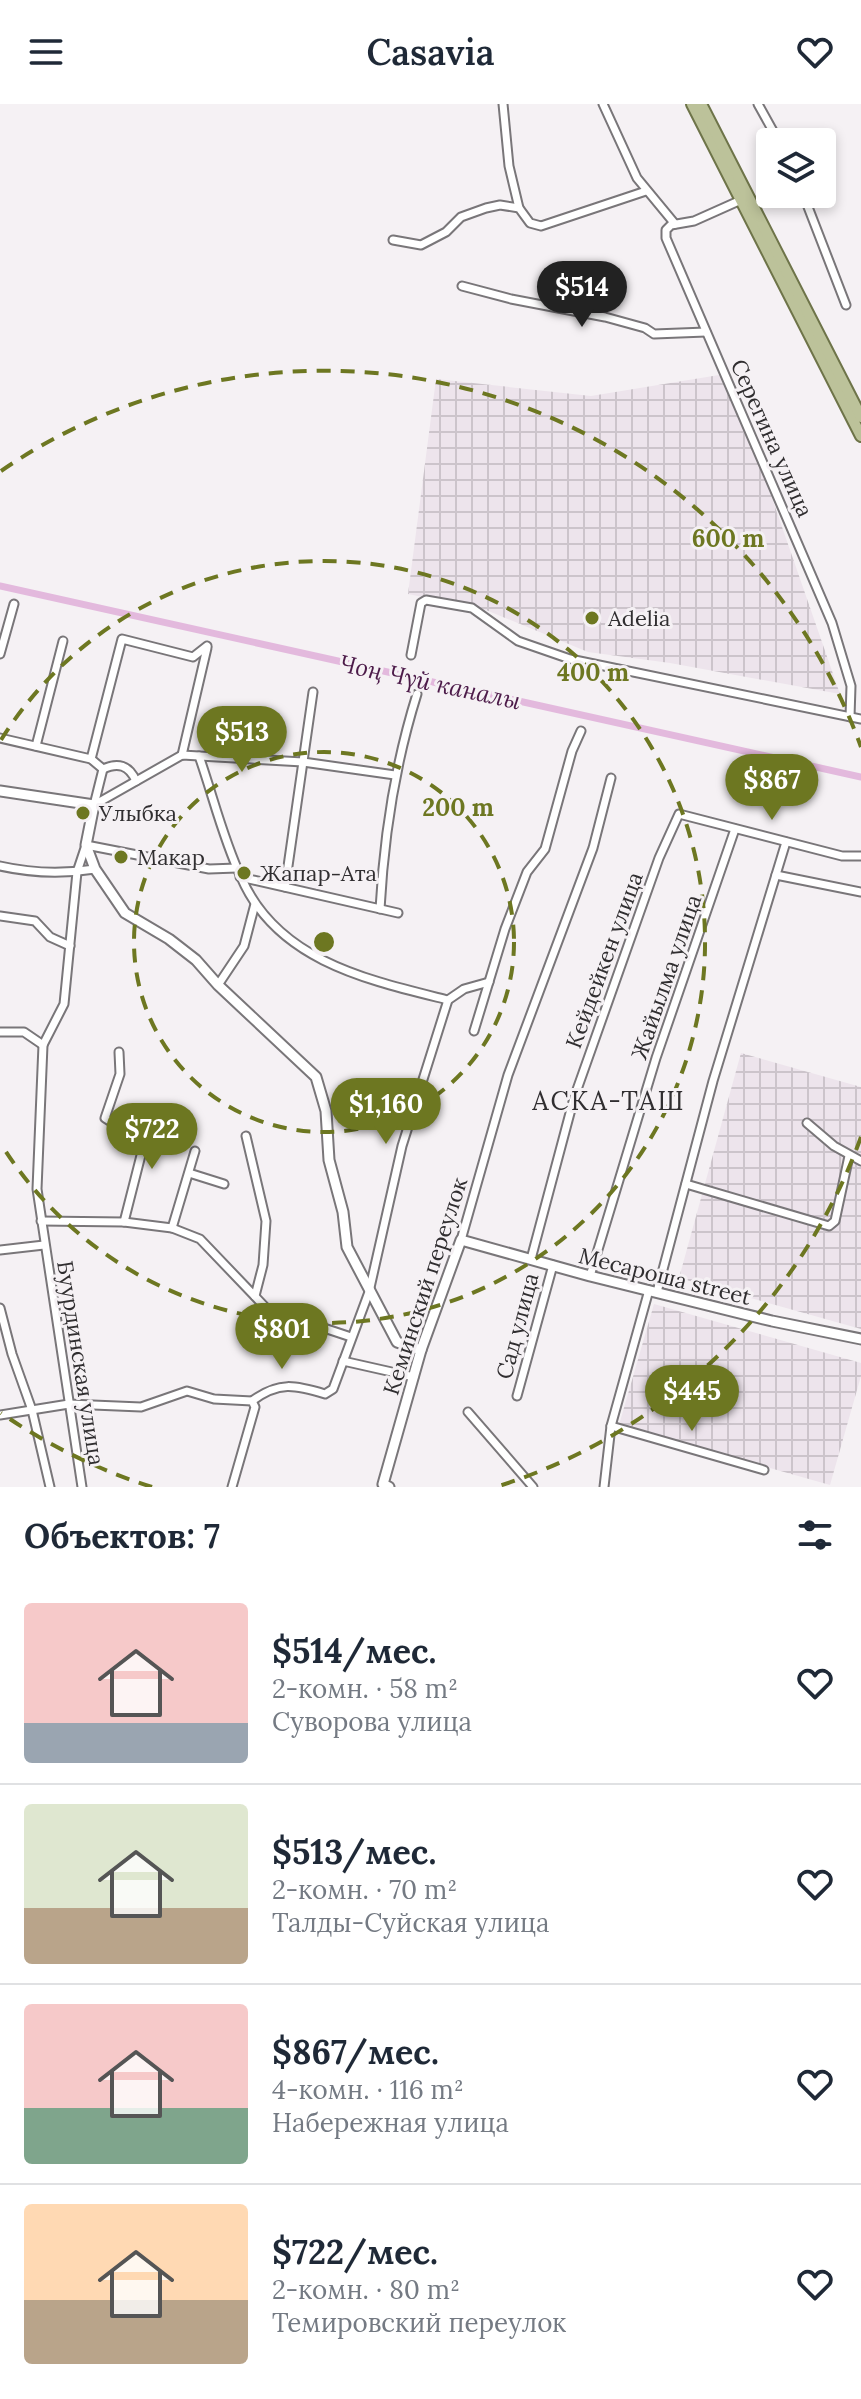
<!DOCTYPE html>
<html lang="ru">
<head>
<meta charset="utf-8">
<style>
	:root { --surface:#fff; --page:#f2f2f3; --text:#1f2937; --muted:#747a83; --line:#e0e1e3; --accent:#6d7721 }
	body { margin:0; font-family:Lora,serif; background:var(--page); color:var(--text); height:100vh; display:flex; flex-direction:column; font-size:30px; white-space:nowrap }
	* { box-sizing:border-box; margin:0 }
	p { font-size:26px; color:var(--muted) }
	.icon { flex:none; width:44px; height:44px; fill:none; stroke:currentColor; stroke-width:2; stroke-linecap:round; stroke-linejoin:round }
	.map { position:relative; height:1383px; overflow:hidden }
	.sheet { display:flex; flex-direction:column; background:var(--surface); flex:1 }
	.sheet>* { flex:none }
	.fabs { position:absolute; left:756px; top:24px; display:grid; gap:16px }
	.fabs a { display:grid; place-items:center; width:80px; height:80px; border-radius:8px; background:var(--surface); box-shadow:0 4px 12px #0003; font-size:40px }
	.price { position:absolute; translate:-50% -68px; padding:0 18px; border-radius:28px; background:var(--accent); color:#fff; font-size:26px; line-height:52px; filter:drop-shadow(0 2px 4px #0008) }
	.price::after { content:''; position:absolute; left:50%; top:48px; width:24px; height:18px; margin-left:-12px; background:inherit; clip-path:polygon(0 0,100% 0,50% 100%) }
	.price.current { background:#222; color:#fff }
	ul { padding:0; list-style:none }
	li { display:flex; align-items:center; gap:24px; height:200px; padding:0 24px }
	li+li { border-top:2px solid var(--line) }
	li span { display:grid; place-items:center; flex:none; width:224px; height:160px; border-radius:8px; color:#555 }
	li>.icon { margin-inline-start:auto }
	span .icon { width:96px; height:96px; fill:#fffc; stroke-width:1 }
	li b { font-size:34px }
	h2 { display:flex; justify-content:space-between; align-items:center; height:96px; padding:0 24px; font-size:34px }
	header { display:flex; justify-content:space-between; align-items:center; height:104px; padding:0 24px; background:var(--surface); font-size:36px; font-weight:600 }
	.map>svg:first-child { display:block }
	.industrial { fill:url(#industrial-grid) }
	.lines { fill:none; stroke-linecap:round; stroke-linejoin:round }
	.canal { stroke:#e3b9dd; stroke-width:7 }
	.street-casing { stroke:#797679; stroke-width:11 }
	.secondary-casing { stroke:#797679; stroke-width:13 }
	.primary-casing { stroke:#6e7449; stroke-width:14 }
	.street { stroke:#fff; stroke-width:7 }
	.secondary { stroke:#fff; stroke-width:9 }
	.primary { stroke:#bcc29a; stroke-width:10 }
	.ring { fill:none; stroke:#6d7721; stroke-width:4; stroke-dasharray:14 10 }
	.poi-dot { fill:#6d7721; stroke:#f5f1f4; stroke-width:3 }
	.labels { text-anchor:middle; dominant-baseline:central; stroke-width:6; stroke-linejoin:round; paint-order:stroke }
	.street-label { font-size:22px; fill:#302e30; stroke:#f5f1f4 }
	.poi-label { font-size:22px; fill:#302e30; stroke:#f5f1f4; text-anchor:start }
	.water-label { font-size:24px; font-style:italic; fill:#4c1b49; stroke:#f5f1f4 }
	.quarter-label { font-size:26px; letter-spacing:2px; fill:#302e30; stroke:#f5f1f4 }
	.centre { fill:#6d7721; stroke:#f5f1f4; stroke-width:4 }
	.ring-label { font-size:24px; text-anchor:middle; font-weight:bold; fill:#6d7721; stroke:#f5f1f4; stroke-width:6; stroke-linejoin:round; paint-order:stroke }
</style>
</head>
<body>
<header><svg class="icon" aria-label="menu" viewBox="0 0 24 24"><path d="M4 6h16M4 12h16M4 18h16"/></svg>Casavia<svg class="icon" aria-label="heart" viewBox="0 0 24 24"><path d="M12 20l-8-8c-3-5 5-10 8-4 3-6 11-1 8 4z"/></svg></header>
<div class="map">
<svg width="861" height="1383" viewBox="0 0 861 1383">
	<defs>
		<pattern id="industrial-grid" width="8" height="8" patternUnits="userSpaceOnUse" patternTransform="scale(2)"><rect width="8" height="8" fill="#ede4ec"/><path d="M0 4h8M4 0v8" fill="none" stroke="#ccc4cb"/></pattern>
	</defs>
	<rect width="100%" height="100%" fill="#f5f1f4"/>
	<g class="industrial">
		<path d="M 719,271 L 764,371 L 840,590 L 670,559 L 588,548 L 486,506 L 408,490 L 436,275 L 591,292 Z"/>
		<path d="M 741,949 L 861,983 L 861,1225 L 679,1174 Z"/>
		<path d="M 654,1200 L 861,1259 L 861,1272 L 830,1381 L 619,1321 Z"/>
	</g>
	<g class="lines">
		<path class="canal" d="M 0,482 L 861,673"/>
		<defs>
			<g id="street">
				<path d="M 503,0 L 509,62 L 519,104"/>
				<path d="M 603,0 L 637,74 L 675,120"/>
				<path d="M 758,0 L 779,38"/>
				<path d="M 803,90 L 846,201"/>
				<path d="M 741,96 L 694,117 L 671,121 L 666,126 L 666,134 L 832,519 L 851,582 L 850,613"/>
				<path d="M 393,136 L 421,141 L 446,128 L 461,113 L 486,104 L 500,101 L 519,104 L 530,119 L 541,122 L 646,87"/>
				<path d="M 462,182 L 511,195 L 605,213 L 645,224 L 654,230 L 706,228"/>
				<path d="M 0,550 L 14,500"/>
				<path d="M 411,551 L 421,499 L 426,496 L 472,504 L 518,537 L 570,555 L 861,615"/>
				<path d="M 0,634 L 91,655 L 103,665"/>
				<path d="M 36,642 L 63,537"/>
				<path d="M 182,651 L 207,544"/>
				<path d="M 199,652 C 213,692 223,735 241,773 C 277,857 368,876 448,896"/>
				<path d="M 91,655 L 122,535 L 193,553 L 207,542"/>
				<path d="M 103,665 C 118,658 129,661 136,677"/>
				<path d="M 94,701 L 182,651 L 303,658 L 395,671"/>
				<path d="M 94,701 L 103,665"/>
				<path d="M 0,762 C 31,769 63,770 95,765"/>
				<path d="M 776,771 L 861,788"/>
				<path d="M 240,773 L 398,809"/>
				<path d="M 285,783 L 313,588"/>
				<path d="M 380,805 C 384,731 395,660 417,590"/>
				<path d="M 0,812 L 35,817 L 50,833 L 70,842"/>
				<path d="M 218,881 L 244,842 L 255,800"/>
				<path d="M 474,927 L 505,825 L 527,768 L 545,745 L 572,647 L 581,627"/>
				<path d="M 0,928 L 24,928 L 43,941"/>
				<path d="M 119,948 L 120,970 L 105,1014 L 143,1038"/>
				<path d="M 807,1019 L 834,1042 L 861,1057"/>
				<path d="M 246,1032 L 266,1117 L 263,1161 L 255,1192"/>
				<path d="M 189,1069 L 224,1080"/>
				<path d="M 686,1080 L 829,1122 L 835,1117 L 849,1052"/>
				<path d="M 41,1117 L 124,1118 L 172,1124 L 200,1135 L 267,1205 L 351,1233"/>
				<path d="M 124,1118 L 152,1008"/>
				<path d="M 172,1124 L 195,1047"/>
				<path d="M 461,1136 L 508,971 L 593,744 L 611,674"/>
				<path d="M 0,1146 L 44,1141"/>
				<path d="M 531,1155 L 574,994 L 659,754 L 679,710 L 842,752 L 861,752"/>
				<path d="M 590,1172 L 656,954 L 735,725"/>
				<path d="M 657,1188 L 713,977 L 786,738"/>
				<path d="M 0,1204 L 12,1250 L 32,1306 L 50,1383"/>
				<path d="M 343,1257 L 414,1273"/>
				<path d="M 517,1292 L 553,1161"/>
				<path d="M 252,1297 C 279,1277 295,1281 325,1290 L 333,1285 L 369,1188 L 402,1042 L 448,896 L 464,885 L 489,878"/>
				<path d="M 468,1308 L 533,1383"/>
				<path d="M 0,1311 L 69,1300 L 141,1303 L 187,1287 L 214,1295 L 252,1297 L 255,1303 L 232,1383"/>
				<path d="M 611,1322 L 764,1366"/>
				<path d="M 82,1383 L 37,1085 L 43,941 L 64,900 L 77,768 L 86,741 L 209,765 L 237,764"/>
				<path d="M 604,1383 L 611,1322 L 649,1186"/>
			</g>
			<g id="secondary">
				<path d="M 0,687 L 94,701 L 86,741 L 95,765 L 125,809 L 169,835 L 196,856 L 218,881 L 316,973 L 326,1007 L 329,1056 L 343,1108 L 347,1143 L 397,1238 L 421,1246"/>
				<path d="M 389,1383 L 383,1380 L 421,1246 L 461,1136 L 590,1172 L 772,1217 L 861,1235"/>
			</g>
			<g id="primary">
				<path d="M 692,0 L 861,332"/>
				<path d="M 701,0 L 861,313"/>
			</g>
		</defs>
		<use href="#street" class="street-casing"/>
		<use href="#secondary" class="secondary-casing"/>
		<use href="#primary" class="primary-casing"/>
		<use href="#street" class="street"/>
		<use href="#secondary" class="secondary"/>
		<use href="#primary" class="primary"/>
	</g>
	<g class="ring">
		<circle cx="324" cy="838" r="190"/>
		<path d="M1 636A381 381 0 1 1 1 1040"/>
		<path d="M861 1033A571 571 0 0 1 496 1383M152 1383A571 571 0 0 1 1 1309M1 367A571 571 0 0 1 861 643"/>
	</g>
	<g class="poi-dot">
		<circle cx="592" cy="514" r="8"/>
		<circle cx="83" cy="709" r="8"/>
		<circle cx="121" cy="753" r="8"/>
		<circle cx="244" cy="769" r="8"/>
	</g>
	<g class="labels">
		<g class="street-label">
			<text transform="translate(772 334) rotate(66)">Серегина улица</text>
			<text transform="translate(604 856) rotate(-70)">Кейдейкен улица</text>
			<text transform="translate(666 873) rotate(-71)">Жайылма улица</text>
			<text transform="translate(665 1172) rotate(14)">Месароша street</text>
			<text transform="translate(425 1182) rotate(-72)">Кеминский переулок</text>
			<text transform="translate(517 1222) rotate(-75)">Сад улица</text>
			<text transform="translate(81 1259) rotate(81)">Буурдинская улица</text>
		</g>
		<g class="poi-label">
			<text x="608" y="514">Adelia</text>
			<text x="99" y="709">Улыбка</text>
			<text x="137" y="753">Макар</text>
			<text x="260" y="769">Жапар-Ата</text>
		</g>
		<g class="water-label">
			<text transform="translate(430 578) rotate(12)">Чоң Чүй каналы</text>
		</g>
		<g class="quarter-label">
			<text x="609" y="996">АСКА-ТАШ</text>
		</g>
	</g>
	<circle cx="324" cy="838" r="12" class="centre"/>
	<g class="ring-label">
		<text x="728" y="443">600 m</text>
		<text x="593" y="577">400 m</text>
		<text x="458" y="712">200 m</text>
	</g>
</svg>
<div class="fabs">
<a><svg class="icon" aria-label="layers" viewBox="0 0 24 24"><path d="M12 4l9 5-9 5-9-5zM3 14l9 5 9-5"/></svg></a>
</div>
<b class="price current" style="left:582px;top:225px">$514</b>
<b class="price" style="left:242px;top:670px">$513</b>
<b class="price" style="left:772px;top:718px">$867</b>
<b class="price" style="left:386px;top:1042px">$1,160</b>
<b class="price" style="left:152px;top:1067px">$722</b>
<b class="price" style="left:282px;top:1267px">$801</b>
<b class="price" style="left:692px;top:1329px">$445</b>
</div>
<section class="sheet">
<h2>Объектов: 7<svg class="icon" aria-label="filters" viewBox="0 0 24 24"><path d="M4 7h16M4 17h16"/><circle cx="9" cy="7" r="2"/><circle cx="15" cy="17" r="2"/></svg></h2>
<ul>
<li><span style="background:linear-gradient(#f6c9c9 75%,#9aa5b1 0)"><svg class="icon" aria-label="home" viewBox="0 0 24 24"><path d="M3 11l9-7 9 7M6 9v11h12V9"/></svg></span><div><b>$514/мес.</b><p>2-комн. · 58 m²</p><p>Суворова улица</p></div><svg class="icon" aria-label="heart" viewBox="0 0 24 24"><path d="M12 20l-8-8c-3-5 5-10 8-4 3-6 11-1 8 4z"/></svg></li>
<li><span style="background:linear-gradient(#dfe7d0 65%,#b9a48a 0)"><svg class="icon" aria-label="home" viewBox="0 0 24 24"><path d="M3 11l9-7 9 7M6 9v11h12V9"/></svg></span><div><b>$513/мес.</b><p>2-комн. · 70 m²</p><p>Талды-Суйская улица</p></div><svg class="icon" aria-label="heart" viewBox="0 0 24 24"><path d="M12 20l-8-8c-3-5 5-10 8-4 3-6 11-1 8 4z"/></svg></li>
<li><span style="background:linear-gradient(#f6c9c9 65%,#7fa58c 0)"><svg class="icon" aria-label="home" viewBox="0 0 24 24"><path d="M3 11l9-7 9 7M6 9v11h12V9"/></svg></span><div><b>$867/мес.</b><p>4-комн. · 116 m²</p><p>Набережная улица</p></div><svg class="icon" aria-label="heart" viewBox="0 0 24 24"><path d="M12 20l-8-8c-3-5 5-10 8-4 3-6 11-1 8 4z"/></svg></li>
<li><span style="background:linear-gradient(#ffd9b3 60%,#b9a48a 0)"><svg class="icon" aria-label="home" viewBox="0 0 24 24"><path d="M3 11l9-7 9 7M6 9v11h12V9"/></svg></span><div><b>$722/мес.</b><p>2-комн. · 80 m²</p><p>Темировский переулок</p></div><svg class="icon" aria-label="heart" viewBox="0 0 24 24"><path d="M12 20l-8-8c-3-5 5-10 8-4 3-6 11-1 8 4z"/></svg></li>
</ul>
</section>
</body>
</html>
